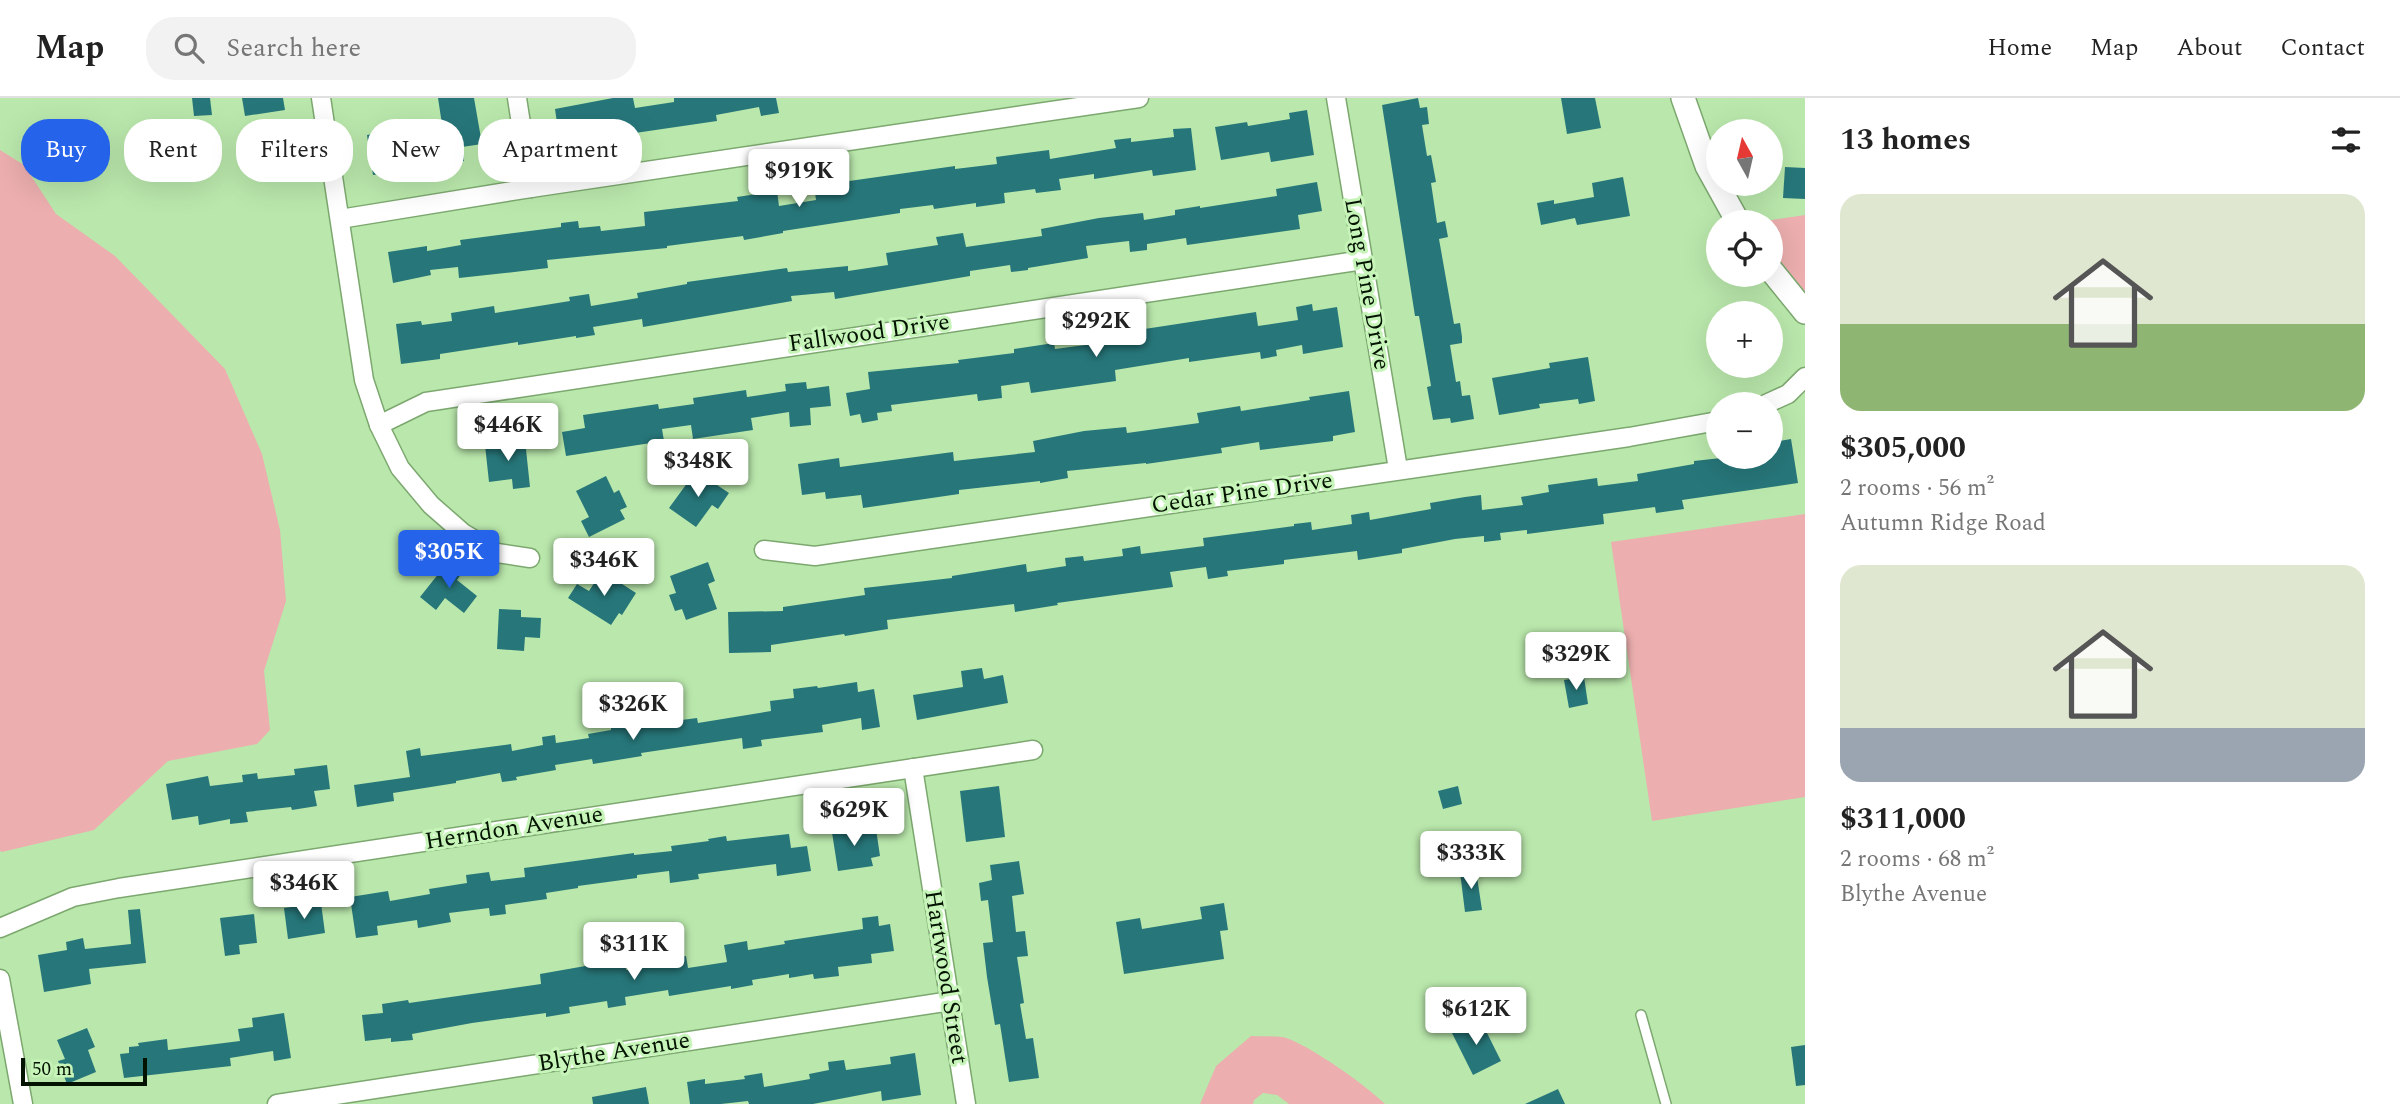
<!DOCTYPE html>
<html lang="en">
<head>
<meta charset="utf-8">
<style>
	:root { --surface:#fff; --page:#f2f2f2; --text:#222; --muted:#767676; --line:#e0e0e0; --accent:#2563eb }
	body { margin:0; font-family:Spectral,serif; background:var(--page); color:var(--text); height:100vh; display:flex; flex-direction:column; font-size:26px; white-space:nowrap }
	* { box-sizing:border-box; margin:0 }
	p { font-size:23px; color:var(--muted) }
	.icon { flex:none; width:38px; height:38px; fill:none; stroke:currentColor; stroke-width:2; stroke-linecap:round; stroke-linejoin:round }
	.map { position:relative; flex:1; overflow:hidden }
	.sheet { display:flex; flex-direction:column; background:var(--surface); width:595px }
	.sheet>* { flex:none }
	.hud { position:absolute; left:21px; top:21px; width:665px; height:63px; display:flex; gap:14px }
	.needle { width:46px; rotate:352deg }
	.fabs { position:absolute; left:1706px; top:21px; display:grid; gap:14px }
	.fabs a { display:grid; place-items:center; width:77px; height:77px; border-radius:50%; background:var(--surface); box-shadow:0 7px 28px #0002; font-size:35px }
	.scale { position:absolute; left:21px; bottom:18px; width:126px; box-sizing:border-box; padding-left:7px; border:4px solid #031201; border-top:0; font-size:19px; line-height:24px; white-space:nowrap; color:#031201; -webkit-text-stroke:5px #c7f5b9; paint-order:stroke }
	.price { position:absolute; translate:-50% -60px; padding:0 16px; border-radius:7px; background:#fff; color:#222; font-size:23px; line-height:46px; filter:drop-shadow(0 2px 4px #0008) }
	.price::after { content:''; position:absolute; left:50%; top:42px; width:21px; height:16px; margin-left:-10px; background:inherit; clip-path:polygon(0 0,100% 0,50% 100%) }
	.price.current { background:var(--accent); color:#fff }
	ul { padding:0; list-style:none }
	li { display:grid; align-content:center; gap:14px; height:371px; padding:0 35px }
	li span { display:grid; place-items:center; height:217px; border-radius:21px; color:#555 }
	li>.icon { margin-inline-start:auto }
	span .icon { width:126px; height:126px; fill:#fffc; stroke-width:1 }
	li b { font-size:30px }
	h2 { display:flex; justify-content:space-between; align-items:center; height:84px; padding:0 35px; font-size:30px }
	.pill { padding:0 24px; border-radius:28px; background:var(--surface); box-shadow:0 7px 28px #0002; font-size:24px; line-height:63px }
	.pill.current { background:var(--accent); color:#fff }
	header { display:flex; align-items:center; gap:42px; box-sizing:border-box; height:98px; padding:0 35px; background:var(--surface); border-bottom:2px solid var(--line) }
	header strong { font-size:33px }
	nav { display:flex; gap:38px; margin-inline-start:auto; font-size:24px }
	.search { width:490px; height:63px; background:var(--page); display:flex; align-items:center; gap:18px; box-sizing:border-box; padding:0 24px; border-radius:28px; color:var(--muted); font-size:26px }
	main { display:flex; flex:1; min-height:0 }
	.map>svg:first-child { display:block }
	.green { fill:#ecaeae }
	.building { fill:#27777a }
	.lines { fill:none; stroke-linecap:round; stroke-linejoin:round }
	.service-casing { stroke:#7ca86f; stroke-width:12 }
	.minor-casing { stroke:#7ca86f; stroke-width:21 }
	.tertiary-casing { stroke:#7ca86f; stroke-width:26 }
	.service { stroke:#fff; stroke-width:9 }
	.minor { stroke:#fff; stroke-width:18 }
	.tertiary { stroke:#fff; stroke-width:23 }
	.labels { text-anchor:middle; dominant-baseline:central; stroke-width:6; stroke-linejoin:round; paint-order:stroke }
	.street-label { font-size:24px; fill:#031201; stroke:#c7f5b9 }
</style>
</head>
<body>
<header>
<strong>Map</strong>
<div class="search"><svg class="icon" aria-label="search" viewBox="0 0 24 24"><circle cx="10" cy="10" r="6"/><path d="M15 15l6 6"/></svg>Search here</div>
<nav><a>Home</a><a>Map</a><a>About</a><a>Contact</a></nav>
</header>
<main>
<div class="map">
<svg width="1805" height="1006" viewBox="0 0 1805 1006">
	<rect width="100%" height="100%" fill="#bae8ac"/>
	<g class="green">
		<path d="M 0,52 L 24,67 L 56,116 L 115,158 L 225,271 L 262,356 L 280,432 L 286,503 L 264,573 L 270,632 L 257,646 L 168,663 L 94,732 L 2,754 L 0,753 Z"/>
		<path d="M 1805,117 L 1805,200 L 1771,158 L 1771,124 L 1758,124 Z"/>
		<path d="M 1805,416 L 1805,699 L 1652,723 L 1611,444 Z"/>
		<path d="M 1251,938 C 1263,939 1279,937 1289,941 C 1316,952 1364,986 1385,1006 L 1289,1006 L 1277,997 L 1263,995 L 1254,1002 L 1253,1006 L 1200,1006 L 1216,968 Z"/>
	</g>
	<g class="building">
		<path d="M 192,0 L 210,0 L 212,17 L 194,18 Z"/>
		<path d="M 242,0 L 283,0 L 285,12 L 245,18 Z"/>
		<path d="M 438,0 L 474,0 L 482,46 L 462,49 L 464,63 L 448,66 Z"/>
		<path d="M 613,0 L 633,0 L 635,10 L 674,4 L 674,0 L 776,0 L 779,15 L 761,18 L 759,9 L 716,17 L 717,23 L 560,46 L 555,11 Z"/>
		<path d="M 1418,0 L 1420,10 L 1427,9 L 1429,26 L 1422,27 L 1427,58 L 1431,57 L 1436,84 L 1431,85 L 1437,125 L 1445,123 L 1448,139 L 1439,141 L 1454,226 L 1460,225 L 1462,239 L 1462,245 L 1450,247 L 1456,284 L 1460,283 L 1462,298 L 1470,297 L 1474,321 L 1451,325 L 1450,320 L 1433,322 L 1427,289 L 1431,288 L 1419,218 L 1415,218 L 1382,7 Z"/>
		<path d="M 1561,0 L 1595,0 L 1601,30 L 1567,36 Z"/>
		<path d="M 1307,12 L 1314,57 L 1271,64 L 1269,54 L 1221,62 L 1215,29 L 1247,24 L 1248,28 L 1290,21 L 1289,15 Z"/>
		<path d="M 1191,30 L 1196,72 L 1153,78 L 1152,72 L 1094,81 L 1094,76 L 1059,81 L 1061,92 L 1036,95 L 1035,91 L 1004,95 L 1005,105 L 976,109 L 976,105 L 934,111 L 933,107 L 900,111 L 900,115 L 783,133 L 783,135 L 744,142 L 743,138 L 667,148 L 667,150 L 547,162 L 548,170 L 505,175 L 459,180 L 458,169 L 430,172 L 431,177 L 393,185 L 388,154 L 427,148 L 427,153 L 461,147 L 460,142 L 561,129 L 561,125 L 578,123 L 579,130 L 600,128 L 601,133 L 645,128 L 644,114 L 738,103 L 737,99 L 777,93 L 779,108 L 816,102 L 814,88 L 955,68 L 955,71 L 997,66 L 996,59 L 1049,52 L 1050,61 L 1116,50 L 1114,42 L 1131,40 L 1131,44 L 1174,39 L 1173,31 Z"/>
		<path d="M 402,31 L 404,42 L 411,41 L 414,58 L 406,59 L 408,72 L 373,77 L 367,37 Z"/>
		<path d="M 1785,69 L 1805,70 L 1805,101 L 1783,100 Z"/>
		<path d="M 1623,79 L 1630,118 L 1577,127 L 1575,120 L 1541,127 L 1537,105 L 1554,102 L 1554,106 L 1594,99 L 1592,85 Z"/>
		<path d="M 1317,84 L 1322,113 L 1298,117 L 1300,131 L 1187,147 L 1186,140 L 1147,146 L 1147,152 L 1130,154 L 1129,143 L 1086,148 L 1088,160 L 1028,170 L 1028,172 L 1011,174 L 1010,167 L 970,173 L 970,178 L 835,201 L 834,194 L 791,198 L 792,203 L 643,229 L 642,221 L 593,229 L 595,237 L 576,240 L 576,238 L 518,247 L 518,244 L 440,256 L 440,261 L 401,266 L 396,226 L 421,223 L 422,227 L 452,223 L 451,215 L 494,208 L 495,215 L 570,203 L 569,199 L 589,196 L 591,208 L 638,200 L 637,195 L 687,186 L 687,184 L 787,170 L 788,174 L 848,168 L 848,173 L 888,167 L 886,155 L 938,147 L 936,139 L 963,135 L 966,149 L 1042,138 L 1041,131 L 1099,120 L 1143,115 L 1144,122 L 1175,117 L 1175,112 L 1200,108 L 1200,110 L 1277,98 L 1276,91 Z"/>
		<path d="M 1312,206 L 1313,213 L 1337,209 L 1343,249 L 1303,256 L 1302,247 L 1276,252 L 1277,258 L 1261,261 L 1260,254 L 1189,264 L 1189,260 L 1115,272 L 1116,283 L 1031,295 L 1029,284 L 1001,288 L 1002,300 L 978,303 L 977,296 L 891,307 L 892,313 L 877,315 L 878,322 L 862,325 L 860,316 L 850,318 L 846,295 L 870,291 L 868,274 L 959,265 L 958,262 L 1014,255 L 1014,251 L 1054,245 L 1055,251 L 1093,246 L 1092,239 L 1256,214 L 1258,228 L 1298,222 L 1296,209 Z"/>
		<path d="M 1588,259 L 1595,303 L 1579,306 L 1578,301 L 1539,306 L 1540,310 L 1499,317 L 1492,280 L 1550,270 L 1549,265 Z"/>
		<path d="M 806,284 L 807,291 L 829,288 L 831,308 L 810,310 L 811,327 L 790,329 L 789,314 L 751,320 L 753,332 L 693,341 L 691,327 L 662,331 L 664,343 L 566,358 L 562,334 L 585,330 L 583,317 L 658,306 L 659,311 L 694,306 L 693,300 L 746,292 L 747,299 L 786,293 L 785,286 Z"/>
		<path d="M 1349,293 L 1355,334 L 1333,338 L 1333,343 L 1260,352 L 1259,344 L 1221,350 L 1222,355 L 1146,366 L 1146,365 L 1067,373 L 1068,380 L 1040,385 L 1040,383 L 959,392 L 959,396 L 863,410 L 861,397 L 826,401 L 825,394 L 802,397 L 798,366 L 839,360 L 840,369 L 953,354 L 954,363 L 1035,354 L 1033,343 L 1084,333 L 1126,329 L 1127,335 L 1199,325 L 1197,315 L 1240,308 L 1241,313 L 1310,302 L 1309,299 Z"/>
		<path d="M 1791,341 L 1798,385 L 1682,402 L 1684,411 L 1656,415 L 1655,409 L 1603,416 L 1604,426 L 1527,436 L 1527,432 L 1500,435 L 1501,442 L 1484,444 L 1484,438 L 1455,441 L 1402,451 L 1402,455 L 1358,462 L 1357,453 L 1284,462 L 1284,466 L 1227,473 L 1228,478 L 1208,481 L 1206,469 L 1170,474 L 1173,489 L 1057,505 L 1058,507 L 1015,514 L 1014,506 L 887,522 L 888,531 L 845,538 L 844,536 L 771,547 L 771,554 L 729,555 L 728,514 L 783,513 L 783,509 L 865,497 L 864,490 L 952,480 L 952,478 L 1026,466 L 1027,474 L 1066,468 L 1065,460 L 1083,458 L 1084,463 L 1123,458 L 1122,451 L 1140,448 L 1141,456 L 1204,448 L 1203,440 L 1294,428 L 1294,426 L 1311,424 L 1312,432 L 1352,426 L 1351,417 L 1369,414 L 1370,422 L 1431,411 L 1430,405 L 1465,399 L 1481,397 L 1482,412 L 1523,407 L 1521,399 L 1549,394 L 1548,387 L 1597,380 L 1598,388 L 1638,383 L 1637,376 L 1694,366 L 1694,363 L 1730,359 L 1771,359 L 1773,344 Z"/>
		<path d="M 525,342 L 530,389 L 513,391 L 512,381 L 489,384 L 485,347 Z"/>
		<path d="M 696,373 L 729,395 L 718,411 L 712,407 L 696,429 L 669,410 Z"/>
		<path d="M 606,378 L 614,395 L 619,392 L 627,409 L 620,412 L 625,421 L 589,439 L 581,423 L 589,419 L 576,393 Z"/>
		<path d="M 708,464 L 715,483 L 708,486 L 717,511 L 686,522 L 682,511 L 675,513 L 669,497 L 676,495 L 670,478 Z"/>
		<path d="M 447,465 L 461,476 L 457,482 L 477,498 L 464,515 L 445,500 L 436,512 L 420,499 Z"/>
		<path d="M 602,473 L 636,495 L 622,517 L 619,515 L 611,527 L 568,500 L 577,486 L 589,493 Z"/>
		<path d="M 499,511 L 521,512 L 521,519 L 541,520 L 540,540 L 525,539 L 524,553 L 497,551 Z"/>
		<path d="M 982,570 L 984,581 L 1003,577 L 1008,605 L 917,622 L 913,597 L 963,589 L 961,573 Z"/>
		<path d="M 1584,579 L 1588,606 L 1569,610 L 1564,582 Z"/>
		<path d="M 857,584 L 858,594 L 874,591 L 880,629 L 862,632 L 861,620 L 822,627 L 823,634 L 761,642 L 762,648 L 743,651 L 742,640 L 641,655 L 642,658 L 593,666 L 592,661 L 555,667 L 556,672 L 516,679 L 517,682 L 502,684 L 500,675 L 456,683 L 456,685 L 393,695 L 394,703 L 357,709 L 354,687 L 410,679 L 406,653 L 420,650 L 421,658 L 511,646 L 512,653 L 543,647 L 542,639 L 555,637 L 556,645 L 589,640 L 588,636 L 611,632 L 611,626 L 624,623 L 625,631 L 660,625 L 659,620 L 673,617 L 674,623 L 697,620 L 698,625 L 771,613 L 770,603 L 794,600 L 793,591 L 817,588 L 818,590 Z"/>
		<path d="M 327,667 L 330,691 L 314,693 L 317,708 L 292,712 L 291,709 L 246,714 L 248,724 L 230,726 L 230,721 L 199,727 L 198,718 L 172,722 L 166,686 L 208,678 L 210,688 L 243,684 L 242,677 L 257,675 L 258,681 L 295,677 L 294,671 Z"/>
		<path d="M 999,688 L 1005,739 L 966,744 L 960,693 Z"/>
		<path d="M 1458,688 L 1462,706 L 1443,711 L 1438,693 Z"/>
		<path d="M 847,726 L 849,735 L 876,731 L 880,758 L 871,760 L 873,768 L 838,773 L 831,728 Z"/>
		<path d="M 789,736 L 791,750 L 807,748 L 811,773 L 777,778 L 776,766 L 698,776 L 699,781 L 670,785 L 669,773 L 637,777 L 637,780 L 578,788 L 578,790 L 546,795 L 547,801 L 505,807 L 506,816 L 490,818 L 489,810 L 449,815 L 451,824 L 418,830 L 417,822 L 377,828 L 378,837 L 356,840 L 350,799 L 388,793 L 390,803 L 430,796 L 429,791 L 467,785 L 466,777 L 489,774 L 491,783 L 525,779 L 524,770 L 634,755 L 634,757 L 672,753 L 671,748 L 709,743 L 708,741 L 726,738 L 727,743 Z"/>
		<path d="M 1019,763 L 1024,796 L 1012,798 L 1016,834 L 1025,833 L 1028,858 L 1017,859 L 1024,905 L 1020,906 L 1026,941 L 1033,940 L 1039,980 L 1009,984 L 1000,926 L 995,927 L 987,879 L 983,845 L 993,844 L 988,802 L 981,803 L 979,785 L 992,782 L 990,767 Z"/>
		<path d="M 1476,772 L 1482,812 L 1465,814 L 1460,774 Z"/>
		<path d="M 321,805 L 325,835 L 288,841 L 284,810 Z"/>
		<path d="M 1224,805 L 1228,832 L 1220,833 L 1224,861 L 1124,876 L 1116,824 L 1140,820 L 1142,831 L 1202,821 L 1200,809 Z"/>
		<path d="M 140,811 L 146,865 L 89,871 L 91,886 L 44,894 L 38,857 L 67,852 L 66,844 L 83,840 L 85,851 L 131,846 L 128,812 Z"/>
		<path d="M 254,816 L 257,845 L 239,847 L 240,856 L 225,858 L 220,820 Z"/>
		<path d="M 878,818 L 879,828 L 890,826 L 894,853 L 871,856 L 872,865 L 838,869 L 839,878 L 814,881 L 813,876 L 789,880 L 789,876 L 752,882 L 753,887 L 731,891 L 731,888 L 669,898 L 668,892 L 625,899 L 626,907 L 608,910 L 607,903 L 569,909 L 570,915 L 546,919 L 546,915 L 472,925 L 412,936 L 413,942 L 391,944 L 391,940 L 365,943 L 362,917 L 383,915 L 382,906 L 408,902 L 409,905 L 541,886 L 540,876 L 625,861 L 626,872 L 663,866 L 663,862 L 686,858 L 688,870 L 727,864 L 724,847 L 747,843 L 748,852 L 785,846 L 784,843 L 863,831 L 862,820 Z"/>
		<path d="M 284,915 L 291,960 L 274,963 L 273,953 L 230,960 L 231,968 L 124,980 L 120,956 L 129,955 L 129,949 L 139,948 L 138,945 L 167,941 L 168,952 L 240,943 L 238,931 L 253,929 L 252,920 Z"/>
		<path d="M 1480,921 L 1501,963 L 1473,977 L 1452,935 Z"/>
		<path d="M 87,930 L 95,949 L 88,952 L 96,974 L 67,986 L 58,963 L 65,961 L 57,942 Z"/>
		<path d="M 1805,947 L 1805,987 L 1796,988 L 1791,949 Z"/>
		<path d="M 915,955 L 921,997 L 882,1003 L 881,993 L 813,1006 L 749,1006 L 748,1003 L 721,1006 L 690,1006 L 687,984 L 705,981 L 705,986 L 745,981 L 744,978 L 762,975 L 764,989 L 810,981 L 809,976 L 829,972 L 828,964 L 844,962 L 846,972 L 891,966 L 890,959 Z"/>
		<path d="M 646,989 L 649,1006 L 593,1006 L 592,999 Z"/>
		<path d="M 1558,991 L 1565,1006 L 1525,1006 Z"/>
	</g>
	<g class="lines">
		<defs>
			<path id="service" d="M 1641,917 L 1666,1006"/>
			<g id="minor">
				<path d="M 321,0 L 364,282 L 379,327 L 400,370 L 431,407 L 463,435 L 497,455 L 530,460"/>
				<path d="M 517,0 L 531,90"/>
				<path d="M 1336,0 L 1398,371"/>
				<path d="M 340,121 L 531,90 L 1139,0"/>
				<path d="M 1766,306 L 1788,296 L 1805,279"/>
				<path d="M 379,327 L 426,304 L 1363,162"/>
				<path d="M 764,452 L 815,458 L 1629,339 L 1718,323"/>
				<path d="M 913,670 L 966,1006"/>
				<path d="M 0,830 L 73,799 L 119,790 L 1033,652"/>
				<path d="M 0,881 L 23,1006"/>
				<path d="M 277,1006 L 951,903"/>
			</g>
			<g id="tertiary">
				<path d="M 1683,0 L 1707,68 L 1738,124"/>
				<path d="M 1771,172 L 1805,214"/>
			</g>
		</defs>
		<use href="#service" class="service-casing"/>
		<use href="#minor" class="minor-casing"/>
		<use href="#tertiary" class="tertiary-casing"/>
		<use href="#service" class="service"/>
		<use href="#minor" class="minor"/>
		<use href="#tertiary" class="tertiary"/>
	</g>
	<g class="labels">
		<g class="street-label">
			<text transform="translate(1367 186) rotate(80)">Long Pine Drive</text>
			<text transform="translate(869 235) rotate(-8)">Fallwood Drive</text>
			<text transform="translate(1242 395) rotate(-8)">Cedar Pine Drive</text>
			<text transform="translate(514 730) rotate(-9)">Herndon Avenue</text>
			<text transform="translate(946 879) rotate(81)">Hartwood Street</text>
			<text transform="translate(614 954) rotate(-9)">Blythe Avenue</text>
		</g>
	</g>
</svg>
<div class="fabs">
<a><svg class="needle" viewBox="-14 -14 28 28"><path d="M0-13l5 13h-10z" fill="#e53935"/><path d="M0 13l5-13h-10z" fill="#767676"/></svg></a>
<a><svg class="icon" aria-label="locate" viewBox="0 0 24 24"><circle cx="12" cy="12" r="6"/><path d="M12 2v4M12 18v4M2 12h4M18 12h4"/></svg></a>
<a>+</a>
<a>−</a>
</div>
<div class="scale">50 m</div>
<b class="price" style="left:799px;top:111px">$919K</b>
<b class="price" style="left:1096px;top:261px">$292K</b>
<b class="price" style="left:508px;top:365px">$446K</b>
<b class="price" style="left:698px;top:401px">$348K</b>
<b class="price current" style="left:449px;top:492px">$305K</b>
<b class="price" style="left:604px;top:500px">$346K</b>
<b class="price" style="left:1576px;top:594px">$329K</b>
<b class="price" style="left:633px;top:644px">$326K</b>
<b class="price" style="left:854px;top:750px">$629K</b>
<b class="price" style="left:1471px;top:793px">$333K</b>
<b class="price" style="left:304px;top:823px">$346K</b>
<b class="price" style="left:634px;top:884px">$311K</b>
<b class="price" style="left:1476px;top:949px">$612K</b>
<div class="hud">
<a class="pill current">Buy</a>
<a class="pill">Rent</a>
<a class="pill">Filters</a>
<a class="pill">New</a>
<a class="pill">Apartment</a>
</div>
</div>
<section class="sheet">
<h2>13 homes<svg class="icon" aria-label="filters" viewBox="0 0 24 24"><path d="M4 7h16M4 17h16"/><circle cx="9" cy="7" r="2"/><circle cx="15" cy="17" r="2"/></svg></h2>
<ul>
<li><span style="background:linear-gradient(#dfe7d0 60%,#8fb573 0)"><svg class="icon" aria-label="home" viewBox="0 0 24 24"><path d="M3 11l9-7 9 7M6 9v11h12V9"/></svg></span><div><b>$305,000</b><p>2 rooms · 56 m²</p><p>Autumn Ridge Road</p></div></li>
<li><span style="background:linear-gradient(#dfe7d0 75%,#9aa5b1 0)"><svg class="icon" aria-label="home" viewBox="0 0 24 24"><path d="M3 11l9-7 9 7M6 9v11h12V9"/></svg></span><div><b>$311,000</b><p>2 rooms · 68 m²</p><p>Blythe Avenue</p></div></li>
</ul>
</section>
</main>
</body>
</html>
